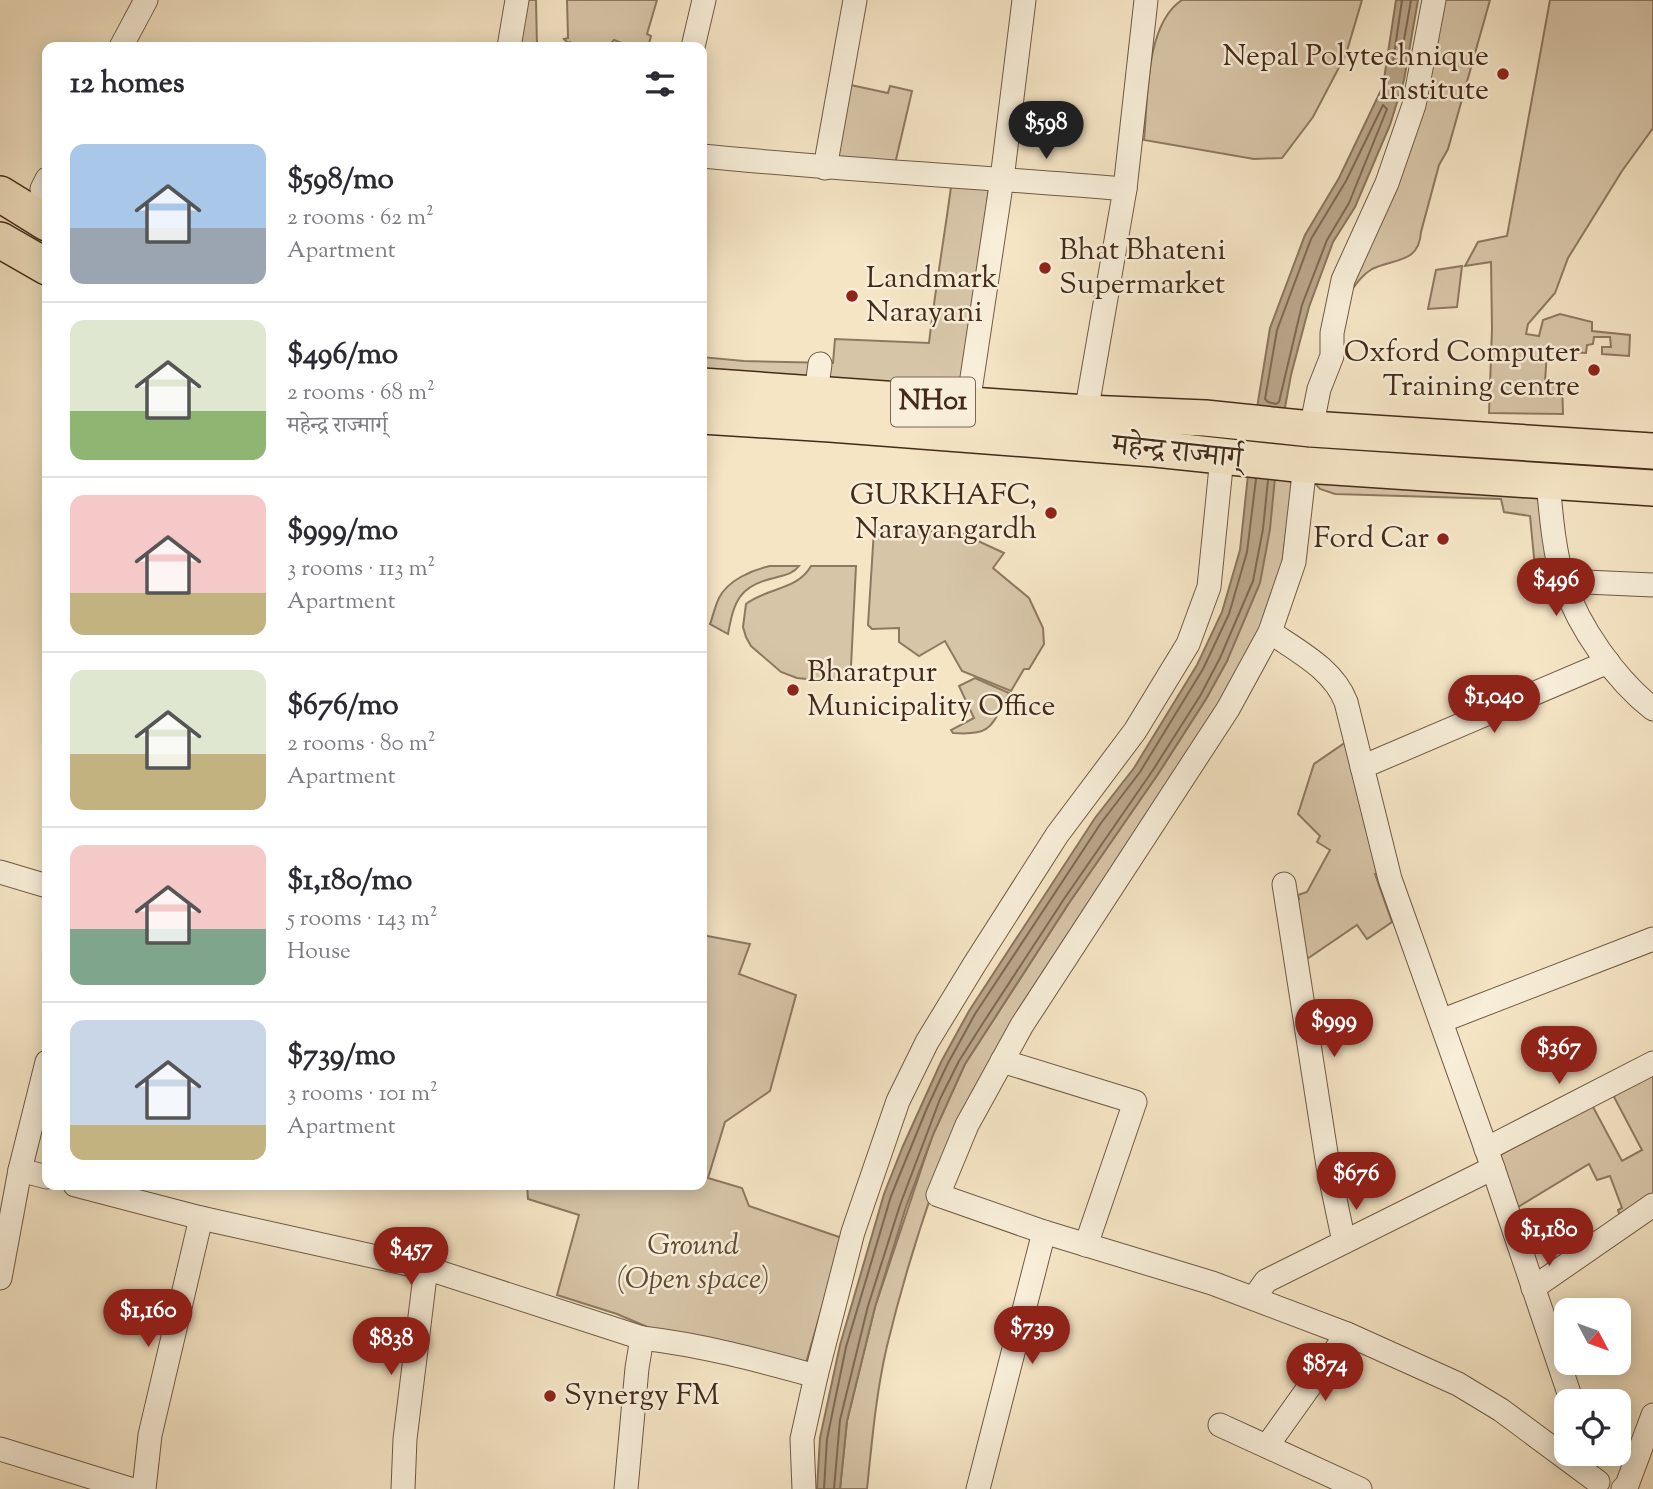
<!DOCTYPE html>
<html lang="en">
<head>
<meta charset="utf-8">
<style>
	:root { --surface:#fff; --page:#f7f7f7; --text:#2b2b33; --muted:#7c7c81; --line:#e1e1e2; --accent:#8f2418 }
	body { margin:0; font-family:"Sorts Mill Goudy","Noto Serif Devanagari",serif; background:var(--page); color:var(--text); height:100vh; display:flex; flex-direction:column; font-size:26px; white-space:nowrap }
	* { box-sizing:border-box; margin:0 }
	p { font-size:23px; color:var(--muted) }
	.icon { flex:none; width:38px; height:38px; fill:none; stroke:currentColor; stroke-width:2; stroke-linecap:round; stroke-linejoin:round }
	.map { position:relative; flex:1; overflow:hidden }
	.drawer { position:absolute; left:42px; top:42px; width:665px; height:1148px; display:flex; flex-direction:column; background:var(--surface); border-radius:14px; box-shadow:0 4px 18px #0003 }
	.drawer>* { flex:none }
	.needle { width:46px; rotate:131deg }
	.controls { position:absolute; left:1554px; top:1298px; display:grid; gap:14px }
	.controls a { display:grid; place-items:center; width:77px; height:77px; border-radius:14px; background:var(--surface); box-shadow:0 4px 18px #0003; font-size:35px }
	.price { position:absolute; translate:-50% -60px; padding:0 16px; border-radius:24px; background:var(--accent); color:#fff; font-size:23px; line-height:46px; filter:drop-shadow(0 2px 4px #0008) }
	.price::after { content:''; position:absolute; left:50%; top:42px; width:21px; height:16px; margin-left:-10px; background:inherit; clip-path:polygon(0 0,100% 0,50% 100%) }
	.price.active { background:#222; color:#fff }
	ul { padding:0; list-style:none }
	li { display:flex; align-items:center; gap:21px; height:175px; padding:0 28px }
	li+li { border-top:2px solid var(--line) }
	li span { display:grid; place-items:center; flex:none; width:196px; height:140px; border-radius:14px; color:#555 }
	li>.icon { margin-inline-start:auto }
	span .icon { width:84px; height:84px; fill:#fffc; stroke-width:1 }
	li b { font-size:30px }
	h2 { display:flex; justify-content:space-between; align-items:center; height:84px; padding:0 28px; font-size:30px }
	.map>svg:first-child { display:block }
	.green { fill:#d7c5a8; stroke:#8e7860; stroke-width:2 }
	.water { fill:#b9a68b; stroke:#8a755d; stroke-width:2 }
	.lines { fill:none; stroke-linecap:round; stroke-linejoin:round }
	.shore { stroke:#7e6852; stroke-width:2 }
	.minor-casing { stroke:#705a44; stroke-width:25 }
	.highway-casing { stroke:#442b19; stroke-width:38 }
	.minor { stroke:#f8eed9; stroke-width:23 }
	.highway { stroke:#f5e5c5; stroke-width:35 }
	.poi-dot { fill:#8f2418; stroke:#f8eed9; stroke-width:2.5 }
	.labels { text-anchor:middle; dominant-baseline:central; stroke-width:5; stroke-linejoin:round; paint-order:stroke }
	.shield { fill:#f8eed9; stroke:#7a6653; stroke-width:2 }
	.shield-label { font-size:28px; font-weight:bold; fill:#442b19 }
	.poi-label { font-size:30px; fill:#442b19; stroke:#f8eed9; text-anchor:end }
	.street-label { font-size:30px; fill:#442b19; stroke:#f8eed9 }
	.park-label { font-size:30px; font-style:italic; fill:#614a36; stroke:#f8eed9 }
</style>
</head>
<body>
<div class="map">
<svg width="1653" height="1489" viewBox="0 0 1653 1489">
	<rect width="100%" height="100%" fill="#f5e5c5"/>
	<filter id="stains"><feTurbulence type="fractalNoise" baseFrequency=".00286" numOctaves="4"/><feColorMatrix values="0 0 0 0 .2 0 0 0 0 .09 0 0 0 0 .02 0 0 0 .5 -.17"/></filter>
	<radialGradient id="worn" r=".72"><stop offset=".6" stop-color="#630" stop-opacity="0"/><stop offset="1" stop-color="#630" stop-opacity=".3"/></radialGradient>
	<g class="green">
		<path d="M 526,0 L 536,0 L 537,47 L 519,47 Z"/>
		<path d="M 567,0 L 657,0 L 647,34 L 651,36 L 648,47 L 632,47 L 614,40 L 607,47 L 576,47 L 570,42 L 568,43 L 564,39 L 568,38 Z"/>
		<path d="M 1182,0 L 1362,0 L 1346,54 L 1313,117 L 1282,158 L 1254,159 L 1144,140 C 1148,99 1145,24 1182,0 Z"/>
		<path d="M 1439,0 L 1490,0 L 1448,149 L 1439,165 L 1421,232 C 1419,264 1394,258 1372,269 C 1362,275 1356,284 1349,294 Z"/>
		<path d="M 1550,0 L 1653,0 L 1653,128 L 1622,171 L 1568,258 L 1555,293 L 1528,324 L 1526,334 L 1539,336 L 1543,320 L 1560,314 L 1592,322 L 1592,331 L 1630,335 L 1629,356 L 1602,354 L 1602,347 L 1611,347 L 1610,337 L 1594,337 L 1593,344 L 1587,345 L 1586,353 L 1547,351 L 1545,382 L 1562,384 L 1563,414 L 1489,413 L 1492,329 L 1491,262 L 1465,266 L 1478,242 L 1507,236 Z"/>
		<path d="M 846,84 L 888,93 L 890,86 L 912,91 L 895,164 L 842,161 L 834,154 Z"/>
		<path d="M 951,187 L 989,187 L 964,394 L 702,377 L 702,357 L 744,361 L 833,363 L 835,339 L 929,343 C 935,291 944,239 951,187 Z"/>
		<path d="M 1462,266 L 1457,307 L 1428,309 L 1436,270 Z"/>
		<path d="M 1277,453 L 1295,463 L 1279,589 L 1221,707 L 934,1187 C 916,1239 900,1292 887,1346 C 876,1393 872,1441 867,1489 L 840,1489 L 847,1421 L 875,1307 L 933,1134 L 965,1064 L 1069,903 L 1158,774 L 1206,699 L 1227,661 Z"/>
		<path d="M 1312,480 L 1537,493 L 1550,569 L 1536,578 L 1530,516 L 1504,512 L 1501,499 L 1335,494 L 1320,489 Z"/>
		<path d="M 905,529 L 963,534 L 1004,553 L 993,568 L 1029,598 L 1043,628 L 1044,644 L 1029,669 L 1024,669 L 1011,691 L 962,671 L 945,641 L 919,656 L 899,642 L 899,628 L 872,629 L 868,625 L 874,530 Z"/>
		<path d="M 770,566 L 799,566 C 793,574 785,575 774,578 C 739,586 734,601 728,634 L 710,624 C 713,616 715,606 719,598 C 728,580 752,570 770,566 Z"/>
		<path d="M 811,566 L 856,566 L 851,666 L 847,674 L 835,682 L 797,678 L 781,672 L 751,646 L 746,637 L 743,627 L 746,604 C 766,588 798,590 811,566 Z"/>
		<path d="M 975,678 L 1009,693 C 991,726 993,736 953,733 L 951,730 L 974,718 L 959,686 Z"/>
		<path d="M 1349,740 L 1382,872 L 1375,874 L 1392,922 L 1367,939 L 1357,925 L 1304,961 L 1294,901 L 1299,899 L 1298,895 L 1307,892 L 1330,850 L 1317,842 L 1320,836 L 1298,814 L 1314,764 Z"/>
		<path d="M 702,935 L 750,944 L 739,974 L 796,995 L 770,1091 L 725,1122 L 708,1178 L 742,1188 L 749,1206 L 842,1238 L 806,1363 L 652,1329 L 617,1314 L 557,1295 L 579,1215 L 528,1199 L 527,1185 L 702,1185 Z"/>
		<path d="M 1653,1073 L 1653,1200 L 1620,1217 L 1618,1210 L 1622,1208 L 1610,1176 L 1597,1180 L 1589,1164 L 1518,1207 L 1500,1155 L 1592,1105 L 1622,1161 L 1642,1150 L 1613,1095 Z"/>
	</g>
	<g class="water">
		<path d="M 1396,0 L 1418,0 L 1404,80 L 1390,125 L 1355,207 L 1333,242 L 1309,307 L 1291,375 L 1284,413 L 1257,408 L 1270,328 L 1305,235 L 1339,178 L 1383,86 Z"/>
		<path d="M 1250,456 L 1277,457 L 1270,529 L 1260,583 L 1227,661 L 1206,699 L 1158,774 L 1069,903 L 965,1064 L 933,1135 L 906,1207 L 875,1307 L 847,1421 L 840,1489 L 817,1489 L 820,1438 L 840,1345 L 884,1194 L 903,1146 L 941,1062 L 969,1011 L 1095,818 L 1134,768 L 1197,665 L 1222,612 L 1240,550 Z"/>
	</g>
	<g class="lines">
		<g class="shore">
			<path d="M 1402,0 L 1393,62 L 1397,66 L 1400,63 L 1411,0"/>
			<path d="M 1383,105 L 1387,109 L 1349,203 L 1327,240 L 1302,305 L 1279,402 L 1276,404 L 1268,402 L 1265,399 L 1277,330 L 1311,239 L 1346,181 Z"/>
			<path d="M 824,1489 L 827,1439 L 846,1347 L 891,1196 L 927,1108 L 947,1065 L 975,1014 L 1101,823 L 1140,772 L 1203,669 L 1229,614 L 1247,552 L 1256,479"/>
			<path d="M 834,1489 L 840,1420 L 868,1306 L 900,1205 L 940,1099 L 959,1061 L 983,1023 L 1064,899 L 1153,770 L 1200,696 L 1220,658 L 1253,581 L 1263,529 L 1268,480"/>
		</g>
		<defs>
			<g id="minor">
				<path d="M 121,47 L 146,0"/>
				<path d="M 509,47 L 517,0"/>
				<path d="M 693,47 L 704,0"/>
				<path d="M 702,156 C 843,170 984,177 1125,189 L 1086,413"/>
				<path d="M 825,168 L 855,0"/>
				<path d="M 42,189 L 47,179"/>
				<path d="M 1125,189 L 1146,0"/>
				<path d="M 816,393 L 820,364"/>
				<path d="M 968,404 L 1002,179 L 1024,0"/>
				<path d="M 1311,429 L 1319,389 L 1332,356 L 1332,333 L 1343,280 L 1387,183 L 1414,105 L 1434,0"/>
				<path d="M 1305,465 L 1294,562 L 1270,632 L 1228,709 L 1022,1025 L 967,1125 L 938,1195 L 1044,1232 L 1212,1283 L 1347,1334 L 1458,1384 L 1501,1410 L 1598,1482"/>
				<path d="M 1548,482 C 1551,514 1554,553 1564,583 C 1579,628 1616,680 1653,709"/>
				<path d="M 1563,581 L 1653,585"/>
				<path d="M 1270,632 C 1299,652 1333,669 1346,702 L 1390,879 L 1493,1168 L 1572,1402"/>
				<path d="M 1362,767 L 1608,662"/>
				<path d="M 0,872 L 47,886"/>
				<path d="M 1284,884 L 1328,1166 L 1344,1242"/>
				<path d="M 1441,1021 L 1653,939"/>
				<path d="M 1002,1061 L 1135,1102 L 1086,1245"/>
				<path d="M 1486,1149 L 1653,1063"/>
				<path d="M 20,1170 L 47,1177"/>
				<path d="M 75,1185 L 201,1218 L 426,1268 L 642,1338 L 637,1368 L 626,1489"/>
				<path d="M 0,1278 L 20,1170 L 47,1062"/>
				<path d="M 1533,1288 L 1653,1205"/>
				<path d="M 1254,1298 L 1266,1281 L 1493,1168"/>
				<path d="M 642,1338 C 702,1345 758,1360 816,1376"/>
				<path d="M 1220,1425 L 1360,1489"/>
				<path d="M 1267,1446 L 1347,1334"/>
				<path d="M 0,1449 L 130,1489"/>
				<path d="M 144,1489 L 150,1435 L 201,1218"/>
				<path d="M 403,1489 L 405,1439 L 426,1268"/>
				<path d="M 804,1489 L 802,1439 L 816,1376 L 853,1232 L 898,1101 L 927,1042 L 974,965 L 1057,835 L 1135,731 L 1188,644 L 1209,587 L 1222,457"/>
				<path d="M 978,1489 L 1044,1232"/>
				<path d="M 1623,1489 L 1627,1485 L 1653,1415"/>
			</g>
			<g id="highway">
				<path d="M 0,194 L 47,223"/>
				<path d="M 0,240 L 47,267"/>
				<path d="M 702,386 L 1086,413 L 1205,418 L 1311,429 L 1653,451"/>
				<path d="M 702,416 L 830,424 L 1155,449 L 1305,465 L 1653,488"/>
			</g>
		</defs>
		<use href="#minor" class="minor-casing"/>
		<use href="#highway" class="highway-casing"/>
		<use href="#minor" class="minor"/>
		<use href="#highway" class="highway"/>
	</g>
	<g class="poi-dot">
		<circle cx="1503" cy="74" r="7"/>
		<circle cx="1045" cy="268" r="7"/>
		<circle cx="852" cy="296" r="7"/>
		<circle cx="1594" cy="370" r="7"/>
		<circle cx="1051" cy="513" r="7"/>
		<circle cx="1443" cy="539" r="7"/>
		<circle cx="793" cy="690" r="7"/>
		<circle cx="550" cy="1396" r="7"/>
	</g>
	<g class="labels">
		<rect class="shield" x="891" y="377.5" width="84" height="49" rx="5"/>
		<g class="shield-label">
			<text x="933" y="402">NH01</text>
		</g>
		<g class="poi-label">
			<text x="1489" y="57">Nepal Polytechnique<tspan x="1489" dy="34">Institute</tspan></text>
			<text x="1059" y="251" text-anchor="start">Bhat Bhateni<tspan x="1059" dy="34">Supermarket</tspan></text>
			<text x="866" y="279" text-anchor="start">Landmark<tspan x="866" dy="34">Narayani</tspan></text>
			<text x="1580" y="353">Oxford Computer<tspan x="1580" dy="34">Training centre</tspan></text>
			<text x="1037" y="496">GURKHAFC,<tspan x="1037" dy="34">Narayangardh</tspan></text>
			<text x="1429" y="539">Ford Car</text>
			<text x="807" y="673" text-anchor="start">Bharatpur<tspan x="807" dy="34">Municipality Office</tspan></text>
			<text x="564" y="1396" text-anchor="start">Synergy FM</text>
		</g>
		<g class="street-label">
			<text transform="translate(1177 453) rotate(6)">महेन्द्र राज्मार्ग्</text>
		</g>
		<g class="park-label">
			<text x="693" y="1246">Ground<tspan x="693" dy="34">(Open space)</tspan></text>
		</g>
	</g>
	<rect width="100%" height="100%" filter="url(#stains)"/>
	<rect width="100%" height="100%" fill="url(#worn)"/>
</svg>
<div class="controls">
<a><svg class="needle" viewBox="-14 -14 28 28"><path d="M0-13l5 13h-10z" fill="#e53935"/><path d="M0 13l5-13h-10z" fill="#7c7c81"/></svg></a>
<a><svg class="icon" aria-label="locate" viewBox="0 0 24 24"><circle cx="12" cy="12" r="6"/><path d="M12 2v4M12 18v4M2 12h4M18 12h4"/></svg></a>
</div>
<b class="price active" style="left:1046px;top:161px">$598</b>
<b class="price" style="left:1556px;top:618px">$496</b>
<b class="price" style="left:1494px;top:735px">$1,040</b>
<b class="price" style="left:1334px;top:1059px">$999</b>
<b class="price" style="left:1559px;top:1086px">$367</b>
<b class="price" style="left:1356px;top:1212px">$676</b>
<b class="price" style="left:1549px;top:1268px">$1,180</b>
<b class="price" style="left:411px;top:1287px">$457</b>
<b class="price" style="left:148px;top:1349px">$1,160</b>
<b class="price" style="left:1032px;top:1366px">$739</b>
<b class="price" style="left:391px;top:1377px">$838</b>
<b class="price" style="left:1325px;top:1403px">$874</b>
<section class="drawer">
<h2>12 homes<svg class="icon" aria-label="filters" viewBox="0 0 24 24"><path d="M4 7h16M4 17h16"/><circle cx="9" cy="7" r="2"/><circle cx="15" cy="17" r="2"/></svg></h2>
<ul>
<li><span style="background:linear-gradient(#a9c7e8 60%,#9aa5b1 0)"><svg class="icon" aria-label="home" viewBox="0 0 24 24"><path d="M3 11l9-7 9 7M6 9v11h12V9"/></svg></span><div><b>$598/mo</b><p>2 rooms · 62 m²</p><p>Apartment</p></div></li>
<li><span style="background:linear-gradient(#dfe7d0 65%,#8fb573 0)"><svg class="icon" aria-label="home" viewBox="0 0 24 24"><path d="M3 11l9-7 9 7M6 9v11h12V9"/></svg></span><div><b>$496/mo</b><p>2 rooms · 68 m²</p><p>महेन्द्र राज्मार्ग्</p></div></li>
<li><span style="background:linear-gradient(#f6c9c9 70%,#c2b280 0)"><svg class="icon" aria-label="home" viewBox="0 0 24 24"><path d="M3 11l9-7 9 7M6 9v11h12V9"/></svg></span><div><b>$999/mo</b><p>3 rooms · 113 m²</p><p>Apartment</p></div></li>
<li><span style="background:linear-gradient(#dfe7d0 60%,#c2b280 0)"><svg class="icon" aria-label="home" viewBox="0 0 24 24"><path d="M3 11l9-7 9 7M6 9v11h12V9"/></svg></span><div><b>$676/mo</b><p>2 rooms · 80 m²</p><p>Apartment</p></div></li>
<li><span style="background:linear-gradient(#f6c9c9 60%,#7fa58c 0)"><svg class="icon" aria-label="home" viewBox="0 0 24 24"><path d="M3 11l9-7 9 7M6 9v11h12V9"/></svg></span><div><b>$1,180/mo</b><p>5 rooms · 143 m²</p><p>House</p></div></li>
<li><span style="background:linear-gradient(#c9d6e8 75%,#c2b280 0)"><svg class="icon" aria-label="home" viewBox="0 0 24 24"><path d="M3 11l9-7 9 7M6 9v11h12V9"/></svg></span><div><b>$739/mo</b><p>3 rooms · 101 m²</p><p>Apartment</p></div></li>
</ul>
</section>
</div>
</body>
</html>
